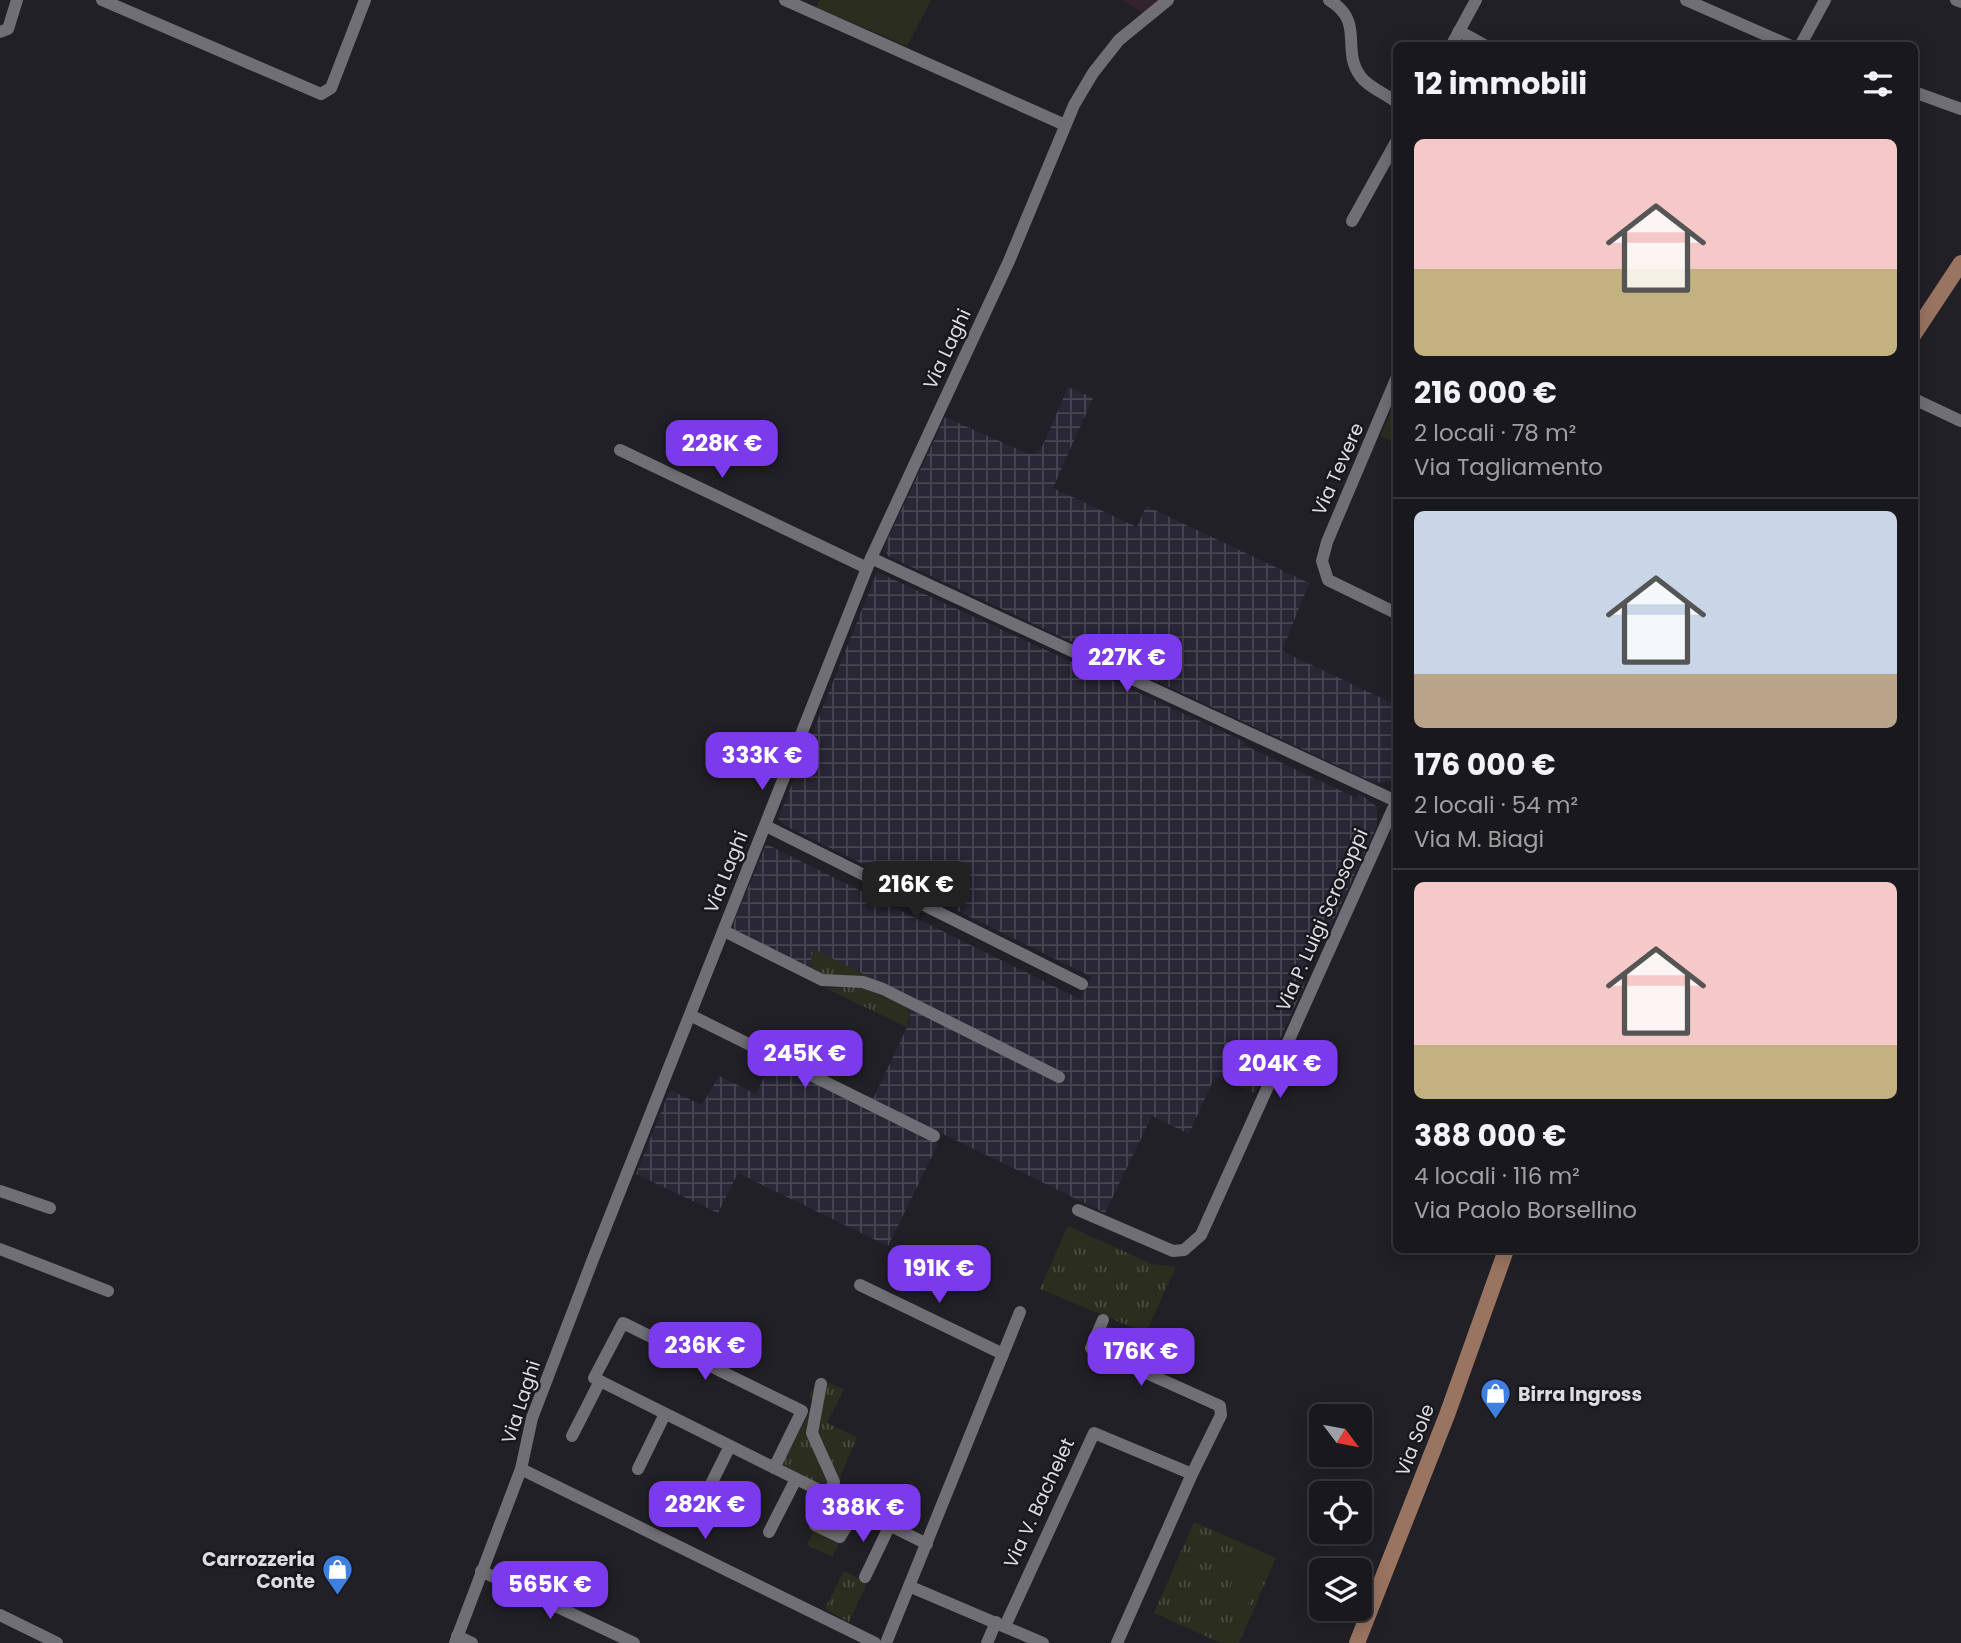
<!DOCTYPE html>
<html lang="it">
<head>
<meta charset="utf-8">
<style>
	:root { --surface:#19181c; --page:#262529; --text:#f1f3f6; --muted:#9fa0a3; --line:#37373b; --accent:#7c3aed }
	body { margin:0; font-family:Poppins,sans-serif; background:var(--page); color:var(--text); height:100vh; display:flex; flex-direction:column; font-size:26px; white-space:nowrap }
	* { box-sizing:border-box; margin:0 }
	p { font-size:23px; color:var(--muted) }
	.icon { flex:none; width:38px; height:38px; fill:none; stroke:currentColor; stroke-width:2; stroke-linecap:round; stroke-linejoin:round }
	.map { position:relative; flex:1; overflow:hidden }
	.drawer { position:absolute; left:1393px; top:42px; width:525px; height:1211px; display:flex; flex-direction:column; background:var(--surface); border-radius:10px; box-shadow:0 4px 18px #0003,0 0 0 2px var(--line) }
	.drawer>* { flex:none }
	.needle { width:46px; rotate:122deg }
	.fabs { position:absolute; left:1309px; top:1404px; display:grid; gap:14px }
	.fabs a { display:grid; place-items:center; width:63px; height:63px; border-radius:10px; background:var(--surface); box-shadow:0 4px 18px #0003,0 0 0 2px var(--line); font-size:35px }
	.price { position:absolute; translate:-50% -60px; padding:0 16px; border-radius:14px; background:var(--accent); color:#fff; font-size:23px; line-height:46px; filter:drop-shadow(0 2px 4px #0008) }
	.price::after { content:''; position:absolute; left:50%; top:42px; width:21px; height:16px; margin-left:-10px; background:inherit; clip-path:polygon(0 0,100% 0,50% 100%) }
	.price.on { background:#222; color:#fff }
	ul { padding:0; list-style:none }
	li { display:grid; align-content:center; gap:14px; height:371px; padding:0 21px }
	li+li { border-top:2px solid var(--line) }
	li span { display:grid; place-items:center; height:217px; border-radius:10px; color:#555 }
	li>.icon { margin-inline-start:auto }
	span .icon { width:126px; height:126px; fill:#fffc; stroke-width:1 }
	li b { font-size:30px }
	h2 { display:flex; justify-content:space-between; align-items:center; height:84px; padding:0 21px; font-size:30px }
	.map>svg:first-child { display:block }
	.industrial { fill:url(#industrial-grid) }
	.education { fill:#32232f }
	.grass { fill:url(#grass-tufts) }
	.pitch { fill:#2b2e1f }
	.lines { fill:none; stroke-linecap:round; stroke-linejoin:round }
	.minor { stroke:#706f76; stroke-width:12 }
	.major { stroke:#997460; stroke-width:16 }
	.labels { text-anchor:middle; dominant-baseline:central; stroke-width:5; stroke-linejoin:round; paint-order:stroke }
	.street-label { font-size:19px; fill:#dddde1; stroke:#18171d }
	.poi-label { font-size:19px; font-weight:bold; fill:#dddde1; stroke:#18171d; text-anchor:start }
</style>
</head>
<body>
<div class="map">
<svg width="1961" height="1643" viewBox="0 0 1961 1643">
	<defs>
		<pattern id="industrial-grid" width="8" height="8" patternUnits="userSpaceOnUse" patternTransform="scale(1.75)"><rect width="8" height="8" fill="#292636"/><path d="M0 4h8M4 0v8" fill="none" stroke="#484553"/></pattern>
		<pattern id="grass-tufts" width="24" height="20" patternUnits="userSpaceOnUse" patternTransform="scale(1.75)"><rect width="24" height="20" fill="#2b2e1f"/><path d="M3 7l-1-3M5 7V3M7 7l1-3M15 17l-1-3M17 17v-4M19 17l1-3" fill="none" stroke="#494c3f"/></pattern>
	</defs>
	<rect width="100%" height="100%" fill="#212026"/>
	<g class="industrial">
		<path d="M 1068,387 L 1093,398 L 1053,488 L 1137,527 L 1146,506 L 1309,583 L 1282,651 L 1396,705 L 1394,781 L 1375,783 L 888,556 L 884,547 L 945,417 L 1029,454 L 1035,453 L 1042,447 Z"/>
		<path d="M 877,572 L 1245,742 L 1244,745 L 1356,798 L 1359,793 L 1377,807 L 1377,826 L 1326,937 L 1319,934 L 1300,976 L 1307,980 L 1255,1093 L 1215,1076 L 1189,1134 L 1152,1116 L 1105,1213 L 865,1096 L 874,1097 L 910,1021 L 908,1009 L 966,1034 L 811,948 L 812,971 L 735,932 L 732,927 L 766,844 L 1080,999 L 1092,977 L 784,825 L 778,819 Z"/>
		<path d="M 772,1061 L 938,1144 L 888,1246 L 738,1173 L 718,1213 L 636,1174 L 670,1090 L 702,1105 L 719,1076 L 756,1094 Z"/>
	</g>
	<path class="education" d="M 1122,0 L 1163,0 L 1145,14 Z"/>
	<g class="grass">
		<path d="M 811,948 L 878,981 L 827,977 L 812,971 Z"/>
		<path d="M 860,987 L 904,1005 L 910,1015 L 907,1027 L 825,988 Z"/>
		<path d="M 1068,1226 L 1152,1264 L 1176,1267 L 1146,1333 L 1040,1289 Z"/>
		<path d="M 1107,1326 L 1128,1334 L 1119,1355 L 1100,1345 Z"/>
		<path d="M 818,1379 L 844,1389 L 827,1423 L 857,1437 L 834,1491 L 777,1463 L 790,1449 L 815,1401 L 809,1397 Z"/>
		<path d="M 825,1507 L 851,1519 L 832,1557 L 807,1545 Z"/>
		<path d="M 1194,1522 L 1276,1558 L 1239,1643 L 1221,1643 L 1154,1613 Z"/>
		<path d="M 844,1571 L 867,1583 L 849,1622 L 825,1609 Z"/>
	</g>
	<g class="pitch">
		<path d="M 820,0 L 931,0 L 907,46 L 816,7 Z"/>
		<path d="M 1396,399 L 1396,443 L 1380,436 Z"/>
		<path d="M 1244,1555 L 1266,1564 L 1246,1608 L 1225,1598 Z"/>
	</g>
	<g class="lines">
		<g class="minor">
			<path d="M 102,0 L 321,94 L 331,88 L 365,0"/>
			<path d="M 785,0 L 1065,125"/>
			<path d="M 1329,0 C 1366,22 1340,50 1361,77 C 1368,87 1386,94 1396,102"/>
			<path d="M 1686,0 L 1791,46"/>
			<path d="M 1956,0 L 1961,2"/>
			<path d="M 1459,31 L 1486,46"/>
			<path d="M 0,32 L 8,29 L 17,0"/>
			<path d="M 1451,46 L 1476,0"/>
			<path d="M 1800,46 L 1825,0"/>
			<path d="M 1914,92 L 1961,109"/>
			<path d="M 1352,221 L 1396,142"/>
			<path d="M 1396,379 L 1327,542 L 1322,561 L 1328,580 L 1396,613"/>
			<path d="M 1914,399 L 1961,421"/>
			<path d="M 620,450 L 867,568"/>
			<path d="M 871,558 L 1396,801"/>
			<path d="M 766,826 L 1082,984"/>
			<path d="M 724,931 L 822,980 L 863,982 L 883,989 L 1059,1077"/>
			<path d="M 690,1015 L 934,1136"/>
			<path d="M 0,1191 L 50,1208"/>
			<path d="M 1078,1210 L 1173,1251 L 1184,1250 L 1201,1235 L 1396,802"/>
			<path d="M 0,1249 L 108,1291"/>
			<path d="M 860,1285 L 1003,1354"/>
			<path d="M 1103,1320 L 1091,1348 L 1220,1406 L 1221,1415 L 1192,1474"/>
			<path d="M 821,1384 L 812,1433 L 834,1482 L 815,1525 L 840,1537 L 857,1509"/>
			<path d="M 572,1436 L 600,1381"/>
			<path d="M 774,1468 L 802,1411 L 623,1323 L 594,1378 L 927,1544"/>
			<path d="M 521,1469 L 875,1643"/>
			<path d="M 638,1469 L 665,1414"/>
			<path d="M 703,1500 L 730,1446"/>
			<path d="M 769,1532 L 796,1479"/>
			<path d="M 481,1571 L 634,1643"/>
			<path d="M 865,1577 L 890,1525"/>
			<path d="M 911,1587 L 1043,1643"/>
			<path d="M 0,1615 L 57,1643"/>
			<path d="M 1005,1626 L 1094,1433 L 1192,1474 L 1117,1643"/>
			<path d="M 457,1636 L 472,1643"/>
			<path d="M 455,1643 L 521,1469 L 532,1418 L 593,1259 L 871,558 L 1009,261 L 1074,105 L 1093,73 L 1119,40 L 1168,0"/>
			<path d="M 886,1643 L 1020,1312"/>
			<path d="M 987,1643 L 996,1622"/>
		</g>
		<g class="major">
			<path d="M 1914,334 L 1961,263"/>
			<path d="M 1357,1643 L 1447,1415 L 1506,1250"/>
		</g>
	</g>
	<defs>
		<symbol id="shop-pin" viewBox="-11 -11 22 30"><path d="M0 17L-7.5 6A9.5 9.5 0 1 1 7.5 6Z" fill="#3f7fe0" stroke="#18171d"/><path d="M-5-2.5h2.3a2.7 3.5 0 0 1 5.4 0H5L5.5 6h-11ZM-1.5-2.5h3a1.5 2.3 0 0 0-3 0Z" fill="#fff"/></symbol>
	</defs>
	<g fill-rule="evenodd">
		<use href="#shop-pin" x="1478" y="1376" width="35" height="47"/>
		<use href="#shop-pin" x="320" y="1552" width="35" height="47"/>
	</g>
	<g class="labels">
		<g class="street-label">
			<text transform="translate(947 349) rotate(-65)">Via Laghi</text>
			<text transform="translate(1338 469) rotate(-66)">Via Tevere</text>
			<text transform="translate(726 872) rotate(-68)">Via Laghi</text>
			<text transform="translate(1322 920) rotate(-66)">Via P. Luigi Scrosoppi</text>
			<text transform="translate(521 1402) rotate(-72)">Via Laghi</text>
			<text transform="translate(1415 1440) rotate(-69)">Via Sole</text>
			<text transform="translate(1039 1503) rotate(-65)">Via V. Bachelet</text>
		</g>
		<g class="poi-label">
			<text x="1518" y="1394">Birra Ingross</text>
			<text x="315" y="1559" text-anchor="end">Carrozzeria<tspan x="315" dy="22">Conte</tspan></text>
		</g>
	</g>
</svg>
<div class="fabs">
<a><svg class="needle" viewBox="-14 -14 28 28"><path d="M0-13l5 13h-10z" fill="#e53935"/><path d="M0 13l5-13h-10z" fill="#9fa0a3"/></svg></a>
<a><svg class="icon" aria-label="locate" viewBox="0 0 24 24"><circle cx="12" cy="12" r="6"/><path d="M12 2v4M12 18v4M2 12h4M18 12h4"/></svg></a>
<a><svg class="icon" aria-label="layers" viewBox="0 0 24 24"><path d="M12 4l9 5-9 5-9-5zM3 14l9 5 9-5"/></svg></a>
</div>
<b class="price" style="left:722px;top:480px">228K €</b>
<b class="price" style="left:1127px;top:694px">227K €</b>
<b class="price" style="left:762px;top:792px">333K €</b>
<b class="price on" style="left:916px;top:921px">216K €</b>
<b class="price" style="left:805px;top:1090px">245K €</b>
<b class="price" style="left:1280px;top:1100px">204K €</b>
<b class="price" style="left:939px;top:1305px">191K €</b>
<b class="price" style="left:705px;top:1382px">236K €</b>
<b class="price" style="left:1141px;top:1388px">176K €</b>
<b class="price" style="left:705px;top:1541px">282K €</b>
<b class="price" style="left:863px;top:1544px">388K €</b>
<b class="price" style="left:550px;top:1621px">565K €</b>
<section class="drawer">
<h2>12 immobili<svg class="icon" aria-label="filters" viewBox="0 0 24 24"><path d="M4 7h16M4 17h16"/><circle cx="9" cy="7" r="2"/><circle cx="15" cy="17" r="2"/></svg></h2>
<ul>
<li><span style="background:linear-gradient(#f6c9c9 60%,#c2b280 0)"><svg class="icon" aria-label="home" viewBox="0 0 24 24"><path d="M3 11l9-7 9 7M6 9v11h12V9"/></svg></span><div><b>216 000 €</b><p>2 locali · 78 m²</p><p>Via Tagliamento</p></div></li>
<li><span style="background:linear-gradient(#c9d6e8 75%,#b9a48a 0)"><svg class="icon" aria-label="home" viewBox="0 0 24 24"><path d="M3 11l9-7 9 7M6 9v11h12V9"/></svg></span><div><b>176 000 €</b><p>2 locali · 54 m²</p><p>Via M. Biagi</p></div></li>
<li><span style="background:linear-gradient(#f6c9c9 75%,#c2b280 0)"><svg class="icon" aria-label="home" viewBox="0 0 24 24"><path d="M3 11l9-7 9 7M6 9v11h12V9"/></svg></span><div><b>388 000 €</b><p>4 locali · 116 m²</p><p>Via Paolo Borsellino</p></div></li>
</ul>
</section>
</div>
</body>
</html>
